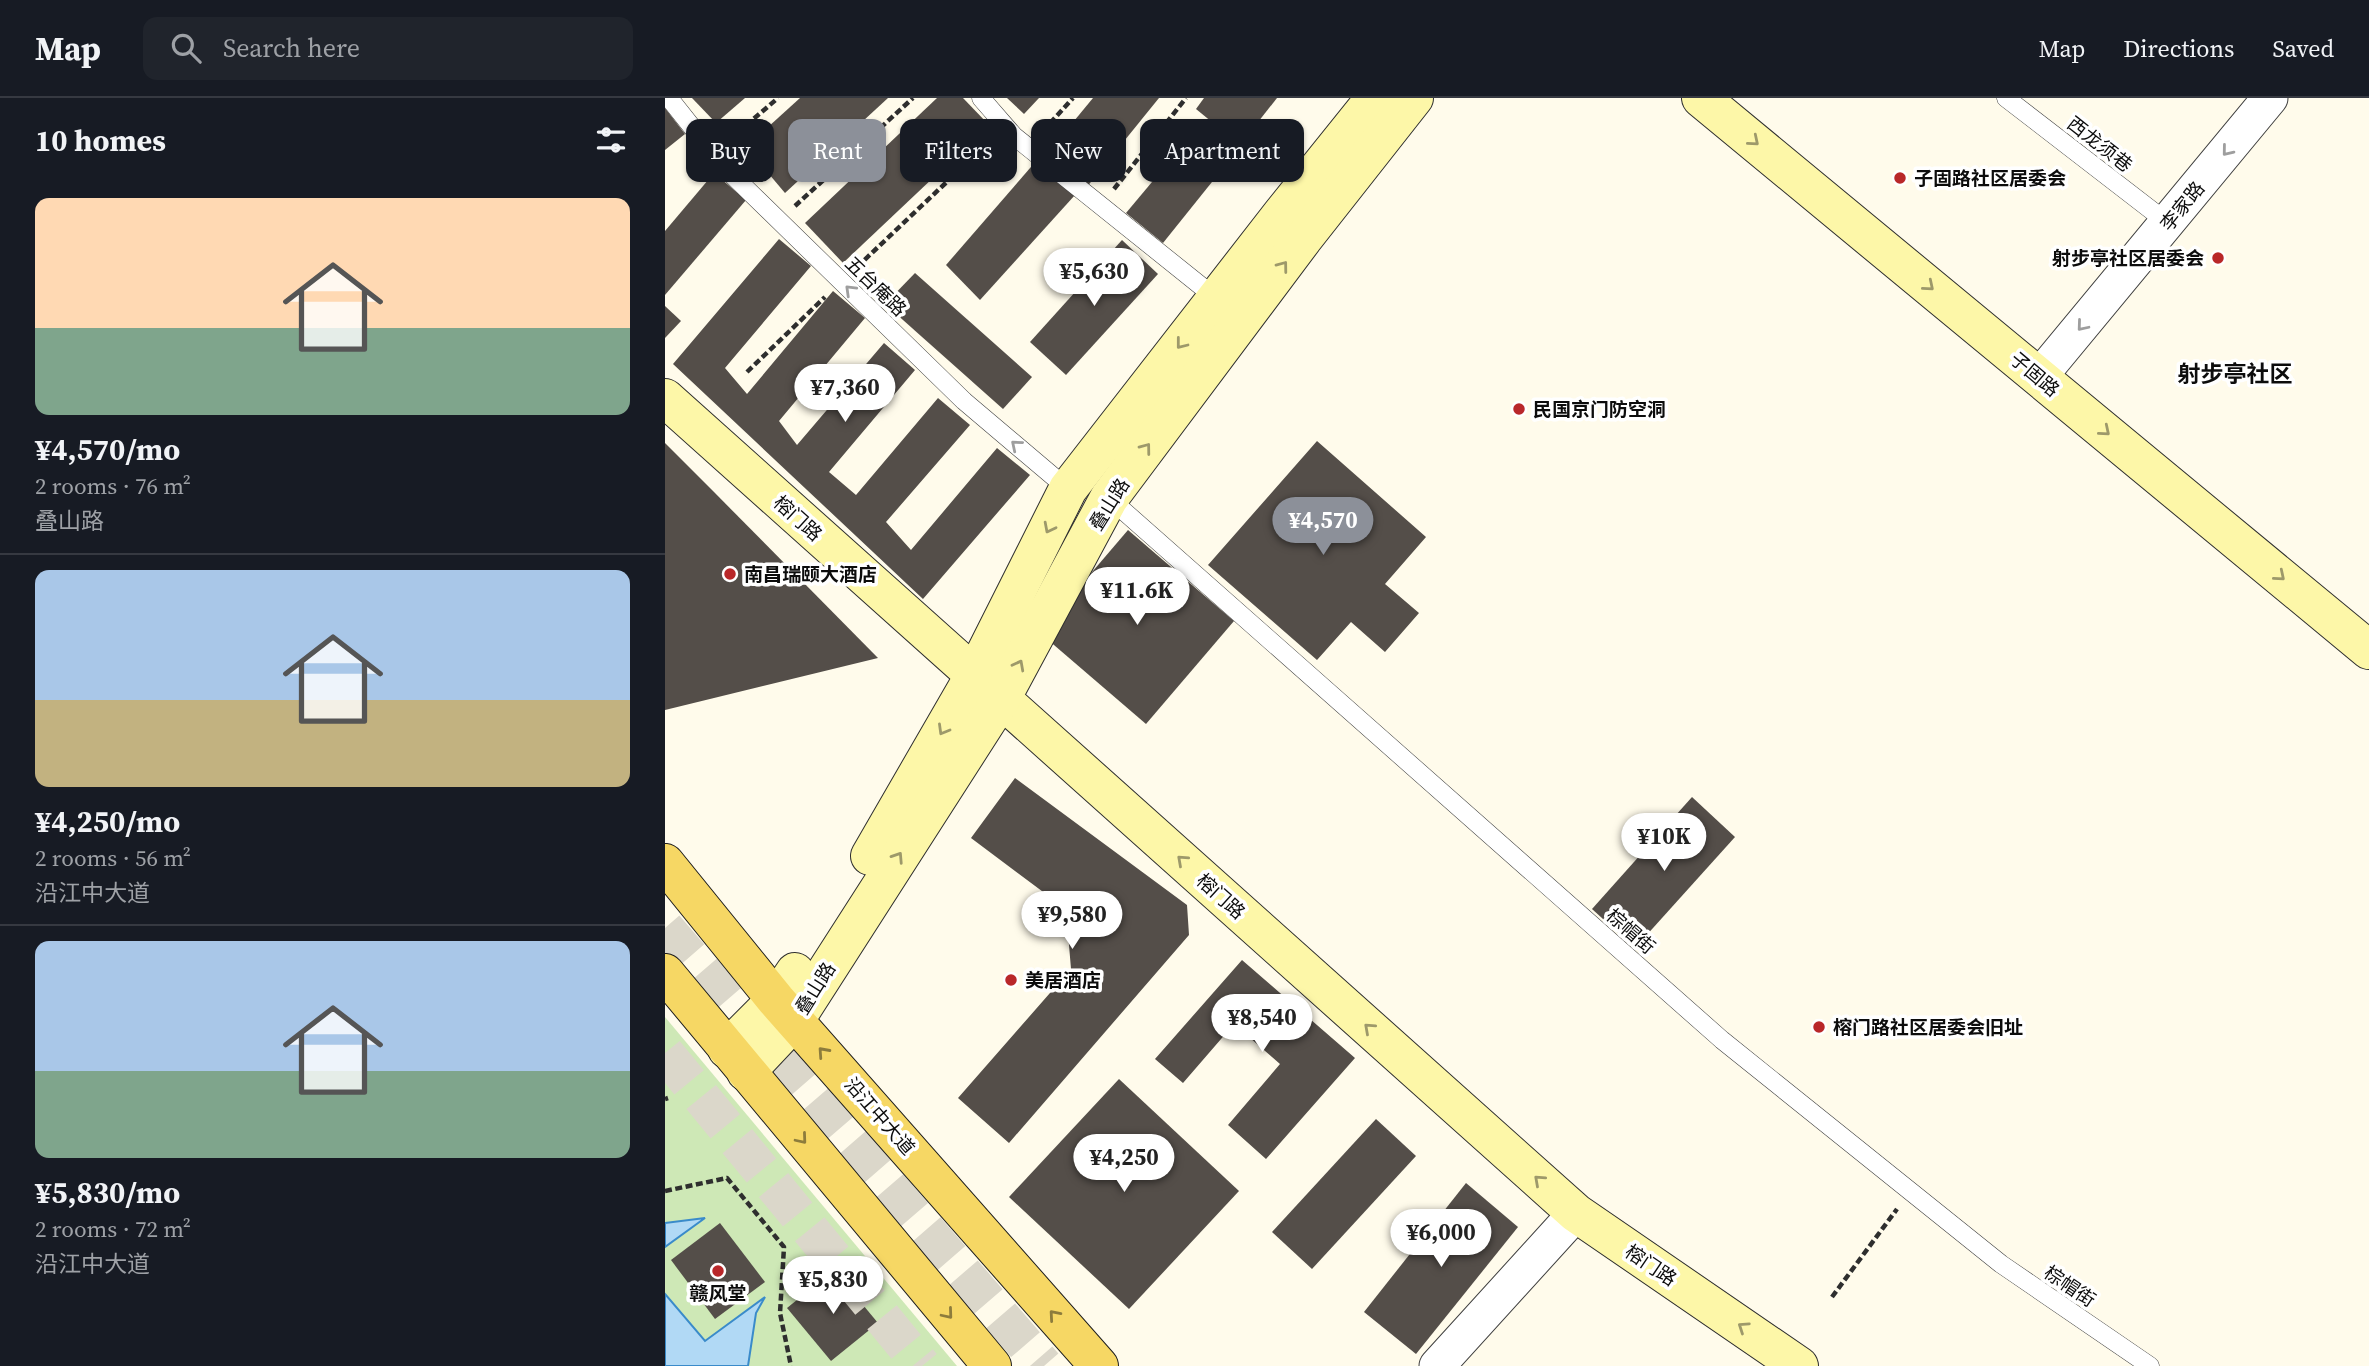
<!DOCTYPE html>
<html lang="en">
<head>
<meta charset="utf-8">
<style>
	:root { --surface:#171b24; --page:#20242c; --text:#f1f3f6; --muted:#9ea1a6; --line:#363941; --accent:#8c9099 }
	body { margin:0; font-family:"Source Serif 4","Noto Sans SC",serif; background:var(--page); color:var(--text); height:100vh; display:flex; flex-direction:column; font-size:26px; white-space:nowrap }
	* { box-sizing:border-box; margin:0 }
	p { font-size:23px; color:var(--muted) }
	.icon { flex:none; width:38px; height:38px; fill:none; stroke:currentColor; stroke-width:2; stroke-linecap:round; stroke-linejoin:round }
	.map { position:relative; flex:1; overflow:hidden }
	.details { display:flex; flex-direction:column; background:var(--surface); width:665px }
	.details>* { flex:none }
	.banner { position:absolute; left:21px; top:21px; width:665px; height:63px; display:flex; gap:14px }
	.price { position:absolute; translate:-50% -60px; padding:0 16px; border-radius:24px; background:#fff; color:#222; font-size:23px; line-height:46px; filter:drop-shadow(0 2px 4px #0008) }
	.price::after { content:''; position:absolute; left:50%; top:42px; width:21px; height:16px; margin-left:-10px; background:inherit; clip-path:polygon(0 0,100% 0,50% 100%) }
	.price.current { background:var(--accent); color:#fff }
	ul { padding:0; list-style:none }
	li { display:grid; align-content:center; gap:14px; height:371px; padding:0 35px }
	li+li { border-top:2px solid var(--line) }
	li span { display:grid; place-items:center; height:217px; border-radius:14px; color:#555 }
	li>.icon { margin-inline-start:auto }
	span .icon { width:126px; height:126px; fill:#fffc; stroke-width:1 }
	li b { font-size:30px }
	h2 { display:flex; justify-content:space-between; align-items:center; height:84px; padding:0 35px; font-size:30px }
	.chip { padding:0 24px; border-radius:14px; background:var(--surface); box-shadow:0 2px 5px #0004; font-size:24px; line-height:63px }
	.chip.current { background:var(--accent); color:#fff }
	header { display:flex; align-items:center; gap:42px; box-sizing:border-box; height:98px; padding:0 35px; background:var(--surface); border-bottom:2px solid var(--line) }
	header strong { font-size:33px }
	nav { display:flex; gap:38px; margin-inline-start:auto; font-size:24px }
	.search { width:490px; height:63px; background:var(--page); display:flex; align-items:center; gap:18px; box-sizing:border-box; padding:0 24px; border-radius:14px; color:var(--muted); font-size:26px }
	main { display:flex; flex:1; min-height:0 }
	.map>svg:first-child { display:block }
	.green { fill:#cee8b6 }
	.water { fill:#b1d9f5; stroke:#3a8bca; stroke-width:2 }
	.building { fill:#544e49 }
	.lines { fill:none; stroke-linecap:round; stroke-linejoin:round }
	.highway-tunnel { stroke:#dbd7ca; stroke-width:38; stroke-dasharray:38 19; stroke-linecap:butt }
	.lane-casing { stroke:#3f3f3f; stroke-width:19 }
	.street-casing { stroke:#3f3f3f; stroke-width:37 }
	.secondary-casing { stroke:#2e2e2e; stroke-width:40 }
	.primary-casing { stroke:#1d1d1d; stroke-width:40 }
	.path { stroke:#2e2e2e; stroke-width:4.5; stroke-dasharray:7 3.5; stroke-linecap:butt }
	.lane { stroke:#fff; stroke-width:18 }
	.street { stroke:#fff; stroke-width:35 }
	.secondary { stroke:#fdf7a8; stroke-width:38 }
	.primary { stroke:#f6d764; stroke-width:38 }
	.oneway { stroke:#9d996a }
	.oneway2 { stroke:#9e9e9e }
	.oneway3 { stroke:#8d7c3c }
	.poi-dot { fill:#b92729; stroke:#fff; stroke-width:2.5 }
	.labels { text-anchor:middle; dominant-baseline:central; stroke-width:7; stroke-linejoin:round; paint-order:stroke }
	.street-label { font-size:19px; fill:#0c0c0c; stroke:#fff }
	.poi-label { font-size:19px; font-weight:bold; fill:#0c0c0c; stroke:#fff; text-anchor:start }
	.quarter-label { font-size:23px; font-weight:bold; fill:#0c0c0c; stroke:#fff }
</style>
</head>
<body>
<header>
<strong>Map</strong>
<div class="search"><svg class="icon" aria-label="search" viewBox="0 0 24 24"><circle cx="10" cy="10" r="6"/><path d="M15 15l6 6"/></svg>Search here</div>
<nav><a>Map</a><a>Directions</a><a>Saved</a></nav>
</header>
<main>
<section class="details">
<h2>10 homes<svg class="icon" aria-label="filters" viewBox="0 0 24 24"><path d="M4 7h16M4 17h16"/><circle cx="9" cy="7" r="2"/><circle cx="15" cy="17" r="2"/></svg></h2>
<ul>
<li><span style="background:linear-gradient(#ffd9b3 60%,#7fa58c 0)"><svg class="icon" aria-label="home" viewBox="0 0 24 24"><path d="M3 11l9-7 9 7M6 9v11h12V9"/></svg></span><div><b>¥4,570/mo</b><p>2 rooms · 76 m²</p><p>叠山路</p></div></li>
<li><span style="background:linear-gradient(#a9c7e8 60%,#c2b280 0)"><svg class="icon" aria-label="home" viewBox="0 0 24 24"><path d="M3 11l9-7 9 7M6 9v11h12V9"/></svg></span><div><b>¥4,250/mo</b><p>2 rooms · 56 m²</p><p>沿江中大道</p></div></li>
<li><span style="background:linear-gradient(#a9c7e8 60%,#7fa58c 0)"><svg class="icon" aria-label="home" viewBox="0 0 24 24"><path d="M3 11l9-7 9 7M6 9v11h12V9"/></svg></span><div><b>¥5,830/mo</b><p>2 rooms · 72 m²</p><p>沿江中大道</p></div></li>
</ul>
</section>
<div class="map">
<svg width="1704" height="1268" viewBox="0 0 1704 1268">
	<rect width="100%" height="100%" fill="#fffbeb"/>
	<path class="green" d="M 0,919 L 292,1268 L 0,1268 Z"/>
	<g class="water">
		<path d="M 40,1120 L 0,1149 L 0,1125 Z"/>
		<path d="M 0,1196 L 40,1243 L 100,1199 L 91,1215 L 83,1268 L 0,1268 Z"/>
	</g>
	<g class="building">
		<path d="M 27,0 L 80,0 L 51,25 Z"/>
		<path d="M 135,0 L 223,0 L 120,95 L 81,49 Z"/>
		<path d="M 272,0 L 298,0 L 324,27 L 178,165 L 140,125 Z"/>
		<path d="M 342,0 L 374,0 L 359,16 Z"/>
		<path d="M 428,0 L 494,0 L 421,90 L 381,57 Z"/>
		<path d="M 539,0 L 612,0 L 575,47 L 531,11 Z"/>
		<path d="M 0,10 L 20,36 L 0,52 Z"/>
		<path d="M 523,41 L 559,69 L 498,145 L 461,115 Z"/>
		<path d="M 372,62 L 410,97 L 315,202 L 281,167 Z"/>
		<path d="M 49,75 L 81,102 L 0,197 L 0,133 Z"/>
		<path d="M 114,141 L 146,168 L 60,270 L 82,296 L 168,193 L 200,220 L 114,323 L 132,347 L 219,245 L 250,272 L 164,374 L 191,397 L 273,300 L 305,327 L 221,424 L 246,452 L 332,350 L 365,377 L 258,501 L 8,266 Z"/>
		<path d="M 457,142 L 493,176 L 401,277 L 365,244 Z"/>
		<path d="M 250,175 L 367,279 L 338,311 L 220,206 Z"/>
		<path d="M 0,208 L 16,223 L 0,240 Z"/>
		<path d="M 652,343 L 761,439 L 720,486 L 754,515 L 720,554 L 686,524 L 652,562 L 543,467 Z"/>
		<path d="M 0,345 L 48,393 L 213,560 L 0,612 Z"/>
		<path d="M 463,432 L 569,523 L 481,626 L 375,535 Z"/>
		<path d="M 350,680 L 522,807 L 524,837 L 344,1045 L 293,1000 L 406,871 L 401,811 L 306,740 Z"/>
		<path d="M 1027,699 L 1070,739 L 970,850 L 927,811 Z"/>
		<path d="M 577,862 L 690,960 L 601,1061 L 563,1027 L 615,966 L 569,926 L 518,985 L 490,961 Z"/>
		<path d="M 454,981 L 574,1093 L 464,1211 L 344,1099 Z"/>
		<path d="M 711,1021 L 751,1058 L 647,1171 L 607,1134 Z"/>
		<path d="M 801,1085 L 853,1129 L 751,1256 L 699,1214 Z"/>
		<path d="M 55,1125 L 100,1184 L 50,1221 L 6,1162 Z"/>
		<path d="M 169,1172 L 213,1225 L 166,1263 L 122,1210 Z"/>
	</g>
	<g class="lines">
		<g class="highway-tunnel">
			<path d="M 0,830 L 379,1268"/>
			<path d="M 0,955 L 257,1268"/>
		</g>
		<defs>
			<g id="lane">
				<path d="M 4,0 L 58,68 L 299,303 L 403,391"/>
				<path d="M 316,0 L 349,38 L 551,200"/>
				<path d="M 1341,0 L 1503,125"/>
				<path d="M 444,400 L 1057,942 L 1336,1166 L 1485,1268"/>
			</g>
			<g id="street">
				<path d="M 1374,279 L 1605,0"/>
				<path d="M 772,1268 L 911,1115"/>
			</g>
			<g id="secondary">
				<path d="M 1036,0 L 1704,552"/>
				<path d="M 0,300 L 911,1115 L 1134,1268"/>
				<path d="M 205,758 L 309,578 L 403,391 L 616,117 L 710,0"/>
				<path d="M 62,951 L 111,902 L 130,874"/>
				<path d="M 81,974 L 130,922 L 336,601 L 444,400 L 638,141 L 749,0"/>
			</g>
			<g id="primary">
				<path d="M 0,765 L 111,902 L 434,1268"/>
				<path d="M 0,875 L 327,1268"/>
			</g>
		</defs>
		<use href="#lane" class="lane-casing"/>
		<use href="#street" class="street-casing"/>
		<use href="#secondary" class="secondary-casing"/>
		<use href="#primary" class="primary-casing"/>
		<g class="path">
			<path d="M 378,33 L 408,0"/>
			<path d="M 65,41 L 113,0"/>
			<path d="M 449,91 L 521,0"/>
			<path d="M 130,108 L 248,0"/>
			<path d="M 192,169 L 325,43"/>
			<path d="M 82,274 L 160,199"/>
			<path d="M 0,1001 L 3,1000"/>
			<path d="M 0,1093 L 62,1080 L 119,1149 L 115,1215 L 126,1268"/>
			<path d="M 1167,1199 L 1232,1111"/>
		</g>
		<use href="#lane" class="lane"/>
		<use href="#street" class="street"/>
		<use href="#secondary" class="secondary"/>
		<use href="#primary" class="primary"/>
	</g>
	<defs><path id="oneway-chevron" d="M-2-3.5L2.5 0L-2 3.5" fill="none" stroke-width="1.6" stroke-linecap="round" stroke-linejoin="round" transform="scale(1.75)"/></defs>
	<g class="oneway">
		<use href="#oneway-chevron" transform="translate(1089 43) rotate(40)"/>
		<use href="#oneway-chevron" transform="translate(618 168) rotate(-53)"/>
		<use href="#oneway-chevron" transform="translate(1264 188) rotate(40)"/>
		<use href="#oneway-chevron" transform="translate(516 246) rotate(128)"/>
		<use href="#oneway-chevron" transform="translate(1440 333) rotate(40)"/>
		<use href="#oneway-chevron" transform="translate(481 350) rotate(-53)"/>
		<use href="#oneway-chevron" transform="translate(384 430) rotate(117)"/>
		<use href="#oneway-chevron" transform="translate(1615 478) rotate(40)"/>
		<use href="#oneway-chevron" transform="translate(354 567) rotate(-62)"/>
		<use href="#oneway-chevron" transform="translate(278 632) rotate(120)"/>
		<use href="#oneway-chevron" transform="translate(233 759) rotate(-57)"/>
		<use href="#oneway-chevron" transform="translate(517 762) rotate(-138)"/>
		<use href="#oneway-chevron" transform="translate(704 930) rotate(-138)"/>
		<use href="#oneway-chevron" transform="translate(874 1082) rotate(-138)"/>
		<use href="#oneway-chevron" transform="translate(1078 1229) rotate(-146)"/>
	</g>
	<g class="oneway2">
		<use href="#oneway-chevron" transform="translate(1562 53) rotate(129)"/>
		<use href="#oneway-chevron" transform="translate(185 192) rotate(-136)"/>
		<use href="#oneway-chevron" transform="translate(1417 228) rotate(130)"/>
		<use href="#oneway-chevron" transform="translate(351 347) rotate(-140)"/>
	</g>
	<g class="oneway3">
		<use href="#oneway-chevron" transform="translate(158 954) rotate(-132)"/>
		<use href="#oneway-chevron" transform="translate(137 1041) rotate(50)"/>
		<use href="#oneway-chevron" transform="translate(283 1216) rotate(50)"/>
		<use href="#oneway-chevron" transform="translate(389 1217) rotate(-131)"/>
	</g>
	<g class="poi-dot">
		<circle cx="1235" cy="80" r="7"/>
		<circle cx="1553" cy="160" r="7"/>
		<circle cx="854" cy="311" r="7"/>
		<circle cx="65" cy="476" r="7"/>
		<circle cx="346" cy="882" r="7"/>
		<circle cx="1154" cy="929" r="7"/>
		<circle cx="53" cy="1173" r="7"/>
	</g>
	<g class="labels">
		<g class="street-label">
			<text transform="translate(1435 46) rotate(38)">西龙须巷</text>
			<text transform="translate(1517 108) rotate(-51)">李家路</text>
			<text transform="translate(211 188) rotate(44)">五台庵路</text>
			<text transform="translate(1370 276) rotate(40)">子固路</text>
			<text transform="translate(444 406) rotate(-58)">叠山路</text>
			<text transform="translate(133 420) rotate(42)">榕门路</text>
			<text transform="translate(556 798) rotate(42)">榕门路</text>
			<text transform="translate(966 833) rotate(41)">棕帽街</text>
			<text transform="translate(150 890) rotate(-58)">叠山路</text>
			<text transform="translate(215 1018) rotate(49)">沿江中大道</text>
			<text transform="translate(986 1167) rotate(34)">榕门路</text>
			<text transform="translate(1405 1188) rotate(34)">棕帽街</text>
		</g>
		<g class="poi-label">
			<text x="1249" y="80">子固路社区居委会</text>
			<text x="1539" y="160" text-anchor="end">射步亭社区居委会</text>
			<text x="868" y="311">民国京门防空洞</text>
			<text x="79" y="476">南昌瑞颐大酒店</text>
			<text x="360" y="882">美居酒店</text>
			<text x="1168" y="929">榕门路社区居委会旧址</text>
			<text x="53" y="1195" text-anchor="middle">赣风堂</text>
		</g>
		<g class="quarter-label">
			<text x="1570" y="276">射步亭社区</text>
		</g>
	</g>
</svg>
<b class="price" style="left:429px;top:210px">¥5,630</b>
<b class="price" style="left:180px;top:326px">¥7,360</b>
<b class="price current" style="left:658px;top:459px">¥4,570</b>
<b class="price" style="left:472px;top:529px">¥11.6K</b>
<b class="price" style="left:999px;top:775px">¥10K</b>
<b class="price" style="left:407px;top:853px">¥9,580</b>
<b class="price" style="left:597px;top:956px">¥8,540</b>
<b class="price" style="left:459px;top:1096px">¥4,250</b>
<b class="price" style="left:776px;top:1171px">¥6,000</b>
<b class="price" style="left:168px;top:1218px">¥5,830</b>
<div class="banner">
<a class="chip">Buy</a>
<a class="chip current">Rent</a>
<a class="chip">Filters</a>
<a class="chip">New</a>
<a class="chip">Apartment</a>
</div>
</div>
</main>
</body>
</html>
